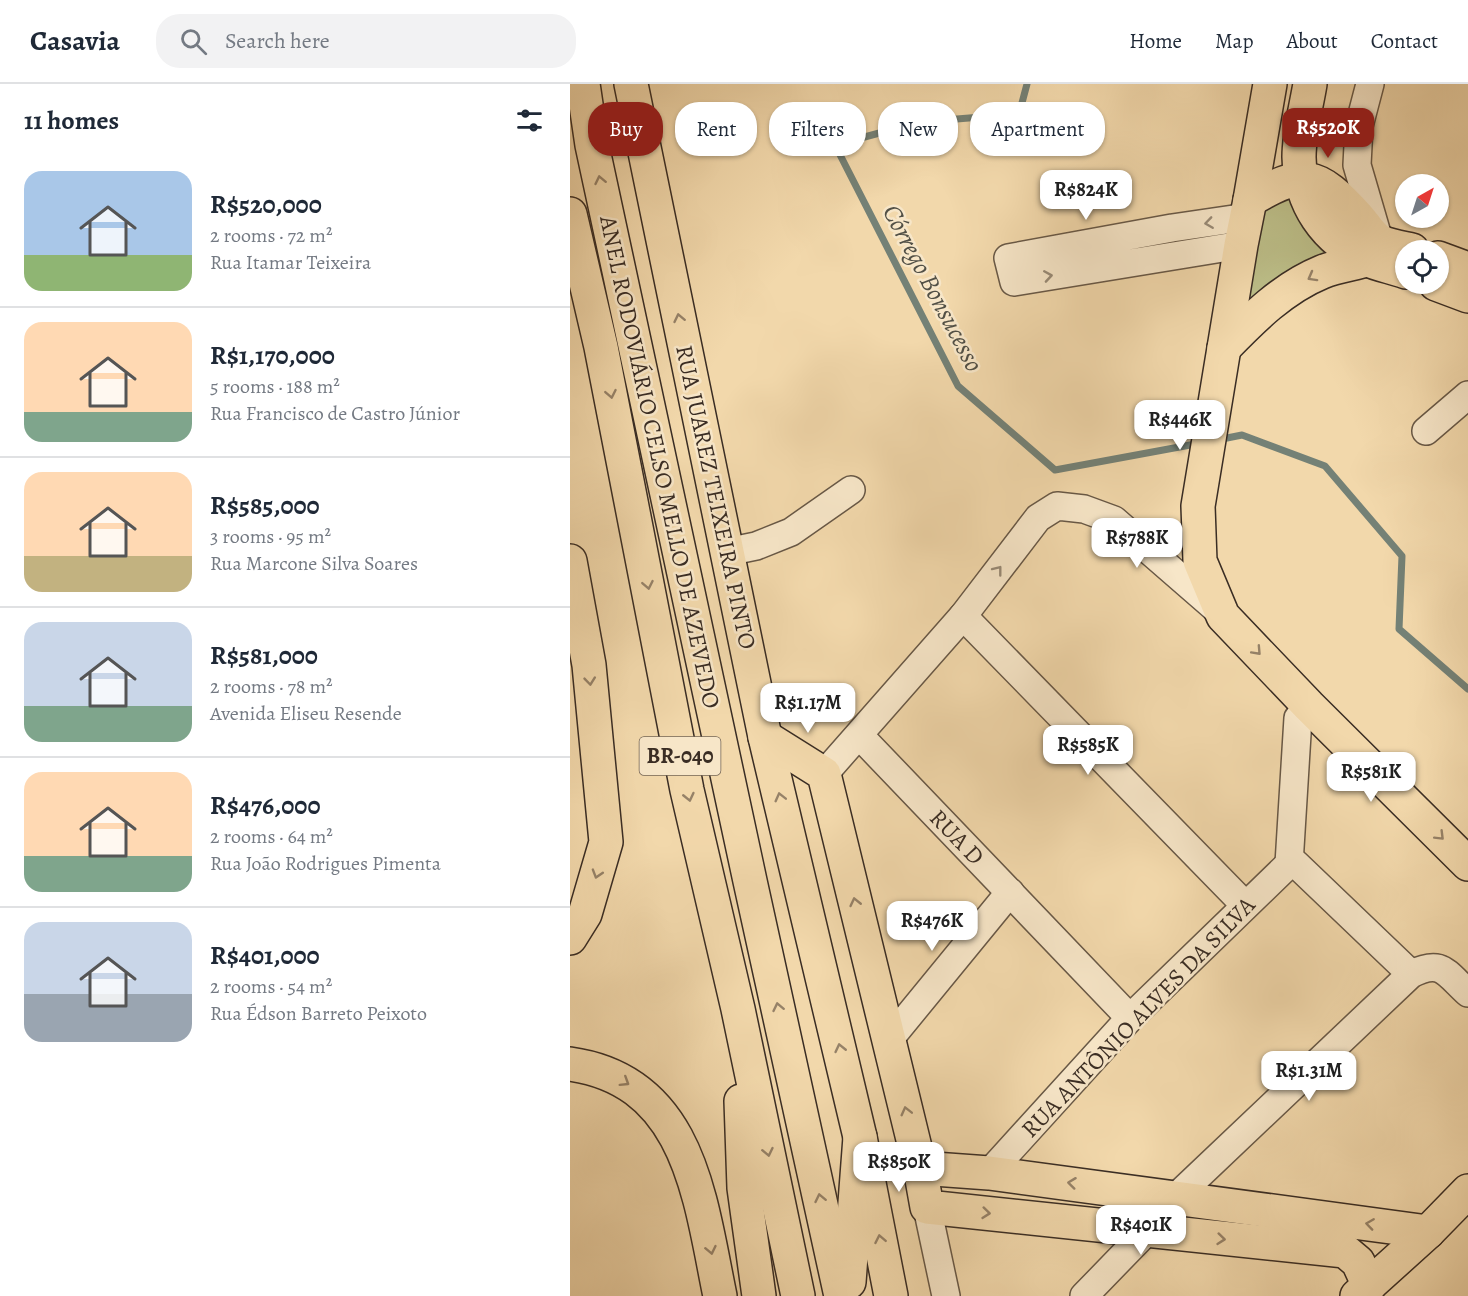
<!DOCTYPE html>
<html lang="en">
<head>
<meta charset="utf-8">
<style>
	:root { --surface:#fff; --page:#f2f2f3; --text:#1f2937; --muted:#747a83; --line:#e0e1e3; --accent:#8f2418 }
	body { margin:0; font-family:Alegreya,serif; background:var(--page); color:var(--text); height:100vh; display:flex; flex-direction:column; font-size:22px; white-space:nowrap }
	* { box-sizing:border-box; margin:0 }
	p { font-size:20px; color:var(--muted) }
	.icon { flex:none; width:33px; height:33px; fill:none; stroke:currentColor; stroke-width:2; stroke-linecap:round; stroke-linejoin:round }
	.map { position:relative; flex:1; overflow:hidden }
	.side { display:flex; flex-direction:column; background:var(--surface); width:570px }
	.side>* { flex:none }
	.banner { position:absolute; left:18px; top:18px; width:570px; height:54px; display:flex; gap:12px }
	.needle { width:39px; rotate:39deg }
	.buttons { position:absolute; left:825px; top:90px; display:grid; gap:12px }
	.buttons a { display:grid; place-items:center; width:54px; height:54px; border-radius:50%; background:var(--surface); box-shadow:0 2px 4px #0004; font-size:30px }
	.price { position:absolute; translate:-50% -51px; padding:0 14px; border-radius:12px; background:#fff; color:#222; font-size:20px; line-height:39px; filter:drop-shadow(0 2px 3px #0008) }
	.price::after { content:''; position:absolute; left:50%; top:36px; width:18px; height:14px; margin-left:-9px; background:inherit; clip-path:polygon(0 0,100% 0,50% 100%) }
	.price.active { background:var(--accent); color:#fff }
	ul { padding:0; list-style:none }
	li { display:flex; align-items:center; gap:18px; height:150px; padding:0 24px }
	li+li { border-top:2px solid var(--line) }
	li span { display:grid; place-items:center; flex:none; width:168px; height:120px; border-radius:18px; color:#555 }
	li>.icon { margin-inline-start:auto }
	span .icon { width:72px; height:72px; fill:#fffc; stroke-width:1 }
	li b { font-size:26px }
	h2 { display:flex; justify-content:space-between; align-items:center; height:72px; padding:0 24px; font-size:26px }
	.chip { padding:0 21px; border-radius:24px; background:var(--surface); box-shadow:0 2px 4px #0004; font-size:21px; line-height:54px }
	.chip.active { background:var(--accent); color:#fff }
	header { display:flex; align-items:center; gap:36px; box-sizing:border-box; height:84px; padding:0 30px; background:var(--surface); border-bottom:2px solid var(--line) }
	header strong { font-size:28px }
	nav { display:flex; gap:33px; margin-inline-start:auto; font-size:21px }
	.search { width:420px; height:54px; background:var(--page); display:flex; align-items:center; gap:15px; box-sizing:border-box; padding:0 21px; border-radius:24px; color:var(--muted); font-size:22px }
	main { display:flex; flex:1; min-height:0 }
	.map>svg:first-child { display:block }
	.green { fill:#bcbe88; stroke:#7b7656; stroke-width:1.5 }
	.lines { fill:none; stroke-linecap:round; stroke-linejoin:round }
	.stream { stroke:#748176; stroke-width:7 }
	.minor-casing { stroke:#685846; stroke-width:30 }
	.major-casing { stroke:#3a2d24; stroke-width:36 }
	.highway-casing { stroke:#3a2d24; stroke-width:36 }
	.minor { stroke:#f7e6c8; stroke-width:27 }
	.major { stroke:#f2d8ab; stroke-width:33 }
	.highway { stroke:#f2d8ab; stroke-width:33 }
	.oneway { stroke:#968268 }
	.oneway2 { stroke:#988a76 }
	.labels { text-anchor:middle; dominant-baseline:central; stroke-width:5; stroke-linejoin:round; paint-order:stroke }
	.shield { fill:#f7e6c8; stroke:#736455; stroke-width:1.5 }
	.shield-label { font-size:22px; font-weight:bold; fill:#3a2d24 }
	.street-label { font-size:24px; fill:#3a2d24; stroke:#f7e6c8 }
	.water-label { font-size:26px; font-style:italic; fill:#525046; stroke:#f7e6c8 }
</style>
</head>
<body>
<header>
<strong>Casavia</strong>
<div class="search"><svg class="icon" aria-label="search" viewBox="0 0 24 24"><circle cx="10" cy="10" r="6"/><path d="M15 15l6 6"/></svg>Search here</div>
<nav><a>Home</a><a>Map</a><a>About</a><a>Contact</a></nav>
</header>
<main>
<section class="side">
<h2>11 homes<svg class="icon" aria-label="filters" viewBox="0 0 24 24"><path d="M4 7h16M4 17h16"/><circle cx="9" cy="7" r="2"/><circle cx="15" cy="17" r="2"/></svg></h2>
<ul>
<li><span style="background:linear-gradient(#a9c7e8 70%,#8fb573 0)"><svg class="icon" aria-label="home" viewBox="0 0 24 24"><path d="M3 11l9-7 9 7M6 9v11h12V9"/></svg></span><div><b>R$520,000</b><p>2 rooms · 72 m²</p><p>Rua Itamar Teixeira</p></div></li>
<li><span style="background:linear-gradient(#ffd9b3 75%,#7fa58c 0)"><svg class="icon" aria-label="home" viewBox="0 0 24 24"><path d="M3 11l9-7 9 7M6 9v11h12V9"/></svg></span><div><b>R$1,170,000</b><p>5 rooms · 188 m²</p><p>Rua Francisco de Castro Júnior</p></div></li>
<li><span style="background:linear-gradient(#ffd9b3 70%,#c2b280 0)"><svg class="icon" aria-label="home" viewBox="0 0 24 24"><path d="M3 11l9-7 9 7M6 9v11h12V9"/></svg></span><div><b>R$585,000</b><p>3 rooms · 95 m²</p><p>Rua Marcone Silva Soares</p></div></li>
<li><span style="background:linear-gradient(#c9d6e8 70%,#7fa58c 0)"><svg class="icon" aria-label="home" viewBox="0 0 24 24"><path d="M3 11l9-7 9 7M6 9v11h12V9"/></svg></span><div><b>R$581,000</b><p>2 rooms · 78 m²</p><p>Avenida Eliseu Resende</p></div></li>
<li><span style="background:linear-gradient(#ffd9b3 70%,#7fa58c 0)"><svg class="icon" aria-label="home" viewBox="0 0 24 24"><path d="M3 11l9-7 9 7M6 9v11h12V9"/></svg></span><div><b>R$476,000</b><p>2 rooms · 64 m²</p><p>Rua João Rodrigues Pimenta</p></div></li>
<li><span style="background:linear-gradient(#c9d6e8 60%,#9aa5b1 0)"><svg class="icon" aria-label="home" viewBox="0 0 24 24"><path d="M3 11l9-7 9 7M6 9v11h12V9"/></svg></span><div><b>R$401,000</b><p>2 rooms · 54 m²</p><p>Rua Édson Barreto Peixoto</p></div></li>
</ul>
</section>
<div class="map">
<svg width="898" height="1212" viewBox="0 0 898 1212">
	<rect width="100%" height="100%" fill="#f2d8ab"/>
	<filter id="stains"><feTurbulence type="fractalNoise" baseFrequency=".00333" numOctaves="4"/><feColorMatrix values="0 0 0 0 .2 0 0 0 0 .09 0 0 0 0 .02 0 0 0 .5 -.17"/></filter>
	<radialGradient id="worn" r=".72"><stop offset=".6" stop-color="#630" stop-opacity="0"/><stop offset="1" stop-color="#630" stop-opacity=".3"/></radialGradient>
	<path class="green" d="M 725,111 L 771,172 L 676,224 L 694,119 Z"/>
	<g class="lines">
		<g class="stream">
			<path d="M 457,0 L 449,30 L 350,38 L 265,61 L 388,302 L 485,386 L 631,359"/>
			<path d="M 647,356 L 672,351 L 755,382 L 832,472 L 829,545 L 898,605"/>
		</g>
		<defs>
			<g id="minor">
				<path d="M 800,0 L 789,42 L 787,81 L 808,153"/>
				<path d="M 671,161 L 444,198 L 438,174 L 602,144 L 677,133"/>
				<path d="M 856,347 L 898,311"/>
				<path d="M 157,468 L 186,462 L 221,448 L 281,406"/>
				<path d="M 393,532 L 675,821"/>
				<path d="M 289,651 L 560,934"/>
				<path d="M 254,690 L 393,532 L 468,434 L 487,422 L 514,425 L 544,436 L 651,529"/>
				<path d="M 719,780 L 726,780 L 841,890"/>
				<path d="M 719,780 L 728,634 L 739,622"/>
				<path d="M 318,957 L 440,808"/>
				<path d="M 419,1089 L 560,934 L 719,780"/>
				<path d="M 606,1113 L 841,890 C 872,875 875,888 898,909"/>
				<path d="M 357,1123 L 376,1212"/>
				<path d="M 514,1212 L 577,1147"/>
			</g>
			<g id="major">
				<path d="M 61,0 L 195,653 L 290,1053 L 321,1212"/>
				<path d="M 700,0 L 680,116 L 671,161 L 628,422 L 630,477 L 653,532 L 739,622 L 898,780"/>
				<path d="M 740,0 C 736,24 729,49 729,73 C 730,120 755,155 796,175 C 808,181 823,183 836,188"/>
				<path d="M 680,116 C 734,84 747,88 788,133 C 795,141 802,153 811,158 C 820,162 833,164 842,166"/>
				<path d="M 868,174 L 898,185"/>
				<path d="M 866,200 L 898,212"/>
				<path d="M 654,264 C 683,234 713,204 752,188 C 766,182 783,180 797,176"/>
				<path d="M 0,477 L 19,581 L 36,758 L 15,830 L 0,854"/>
				<path d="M 195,653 L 254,690 L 350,1084 L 357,1123 L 775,1167 L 788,1178 L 799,1202"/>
				<path d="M 350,1084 L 419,1089 L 858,1148"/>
				<path d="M 787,1212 L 858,1148 L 898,1107"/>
			</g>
			<g id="highway">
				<path d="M 13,0 L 22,61 L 180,797 L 271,1212"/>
				<path d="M 0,130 L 31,263 L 117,706 L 168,925 L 228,1212"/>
				<path d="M 0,980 C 120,997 130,1115 150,1212"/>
				<path d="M 171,1017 L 174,1104 L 189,1212"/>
				<path d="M 279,1198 L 290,1053"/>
			</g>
		</defs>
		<use href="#minor" class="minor-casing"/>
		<use href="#major" class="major-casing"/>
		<use href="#highway" class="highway-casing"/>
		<use href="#minor" class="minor"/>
		<use href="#major" class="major"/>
		<use href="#highway" class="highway"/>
	</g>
	<defs><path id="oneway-chevron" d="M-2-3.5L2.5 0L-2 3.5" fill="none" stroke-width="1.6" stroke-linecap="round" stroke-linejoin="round" transform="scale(1.5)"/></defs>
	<g class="oneway">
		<use href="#oneway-chevron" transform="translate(30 96) rotate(-102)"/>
		<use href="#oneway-chevron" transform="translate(742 193) rotate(151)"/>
		<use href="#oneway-chevron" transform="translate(109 234) rotate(-102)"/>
		<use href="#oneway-chevron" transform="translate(41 310) rotate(79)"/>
		<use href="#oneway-chevron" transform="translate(78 501) rotate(79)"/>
		<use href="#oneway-chevron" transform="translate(687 567) rotate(47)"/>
		<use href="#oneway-chevron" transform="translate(20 597) rotate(84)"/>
		<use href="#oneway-chevron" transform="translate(119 713) rotate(77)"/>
		<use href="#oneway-chevron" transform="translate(210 713) rotate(-104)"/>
		<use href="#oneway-chevron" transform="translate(870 752) rotate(45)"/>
		<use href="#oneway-chevron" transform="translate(27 790) rotate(107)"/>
		<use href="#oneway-chevron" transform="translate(285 818) rotate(-103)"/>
		<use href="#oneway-chevron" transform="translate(208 923) rotate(-102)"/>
		<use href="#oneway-chevron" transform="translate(270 964) rotate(-103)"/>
		<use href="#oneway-chevron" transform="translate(55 998) rotate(32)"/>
		<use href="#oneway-chevron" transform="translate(336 1027) rotate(-104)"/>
		<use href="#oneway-chevron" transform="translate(198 1068) rotate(78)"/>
		<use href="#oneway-chevron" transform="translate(502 1099) rotate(-173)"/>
		<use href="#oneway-chevron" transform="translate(250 1114) rotate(-102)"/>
		<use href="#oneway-chevron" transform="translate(416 1129) rotate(6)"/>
		<use href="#oneway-chevron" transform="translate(800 1140) rotate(-172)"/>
		<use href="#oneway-chevron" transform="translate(310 1155) rotate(-101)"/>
		<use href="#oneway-chevron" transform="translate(651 1155) rotate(6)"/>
		<use href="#oneway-chevron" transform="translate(141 1166) rotate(78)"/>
	</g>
	<g class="oneway2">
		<use href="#oneway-chevron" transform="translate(639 139) rotate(172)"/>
		<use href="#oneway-chevron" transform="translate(478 192) rotate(-9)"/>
		<use href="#oneway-chevron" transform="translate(428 486) rotate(-52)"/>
	</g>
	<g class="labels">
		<rect class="shield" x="69.5" y="653" width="81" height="38" rx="4.5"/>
		<g class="shield-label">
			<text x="110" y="672">BR-040</text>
		</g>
		<g class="street-label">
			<text transform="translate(90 378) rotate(78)">ANEL RODOVIÁRIO CELSO MELLO DE AZEVEDO</text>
			<text transform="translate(146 413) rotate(78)">RUA JUAREZ TEIXEIRA PINTO</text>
			<text transform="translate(387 753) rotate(46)">RUA D</text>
			<text transform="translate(568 933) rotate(-46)">RUA ANTÔNIO ALVES DA SILVA</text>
		</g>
		<g class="water-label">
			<text transform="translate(363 204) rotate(62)">Córrego Bonsucesso</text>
		</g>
	</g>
	<rect width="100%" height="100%" filter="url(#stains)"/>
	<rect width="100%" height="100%" fill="url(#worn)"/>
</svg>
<div class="buttons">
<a><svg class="needle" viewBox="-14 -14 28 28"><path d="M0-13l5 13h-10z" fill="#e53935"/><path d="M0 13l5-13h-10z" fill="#747a83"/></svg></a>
<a><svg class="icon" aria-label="locate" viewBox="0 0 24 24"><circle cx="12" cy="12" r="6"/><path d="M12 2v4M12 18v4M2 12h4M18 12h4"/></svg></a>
</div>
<b class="price active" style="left:758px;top:75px">R$520K</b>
<b class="price" style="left:516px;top:137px">R$824K</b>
<b class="price" style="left:610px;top:367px">R$446K</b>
<b class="price" style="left:567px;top:485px">R$788K</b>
<b class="price" style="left:238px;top:650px">R$1.17M</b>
<b class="price" style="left:518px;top:692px">R$585K</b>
<b class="price" style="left:801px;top:719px">R$581K</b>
<b class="price" style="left:362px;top:868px">R$476K</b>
<b class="price" style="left:739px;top:1018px">R$1.31M</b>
<b class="price" style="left:329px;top:1109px">R$850K</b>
<b class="price" style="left:571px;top:1172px">R$401K</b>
<div class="banner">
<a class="chip active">Buy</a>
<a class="chip">Rent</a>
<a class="chip">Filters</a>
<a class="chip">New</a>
<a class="chip">Apartment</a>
</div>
</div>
</main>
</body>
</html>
